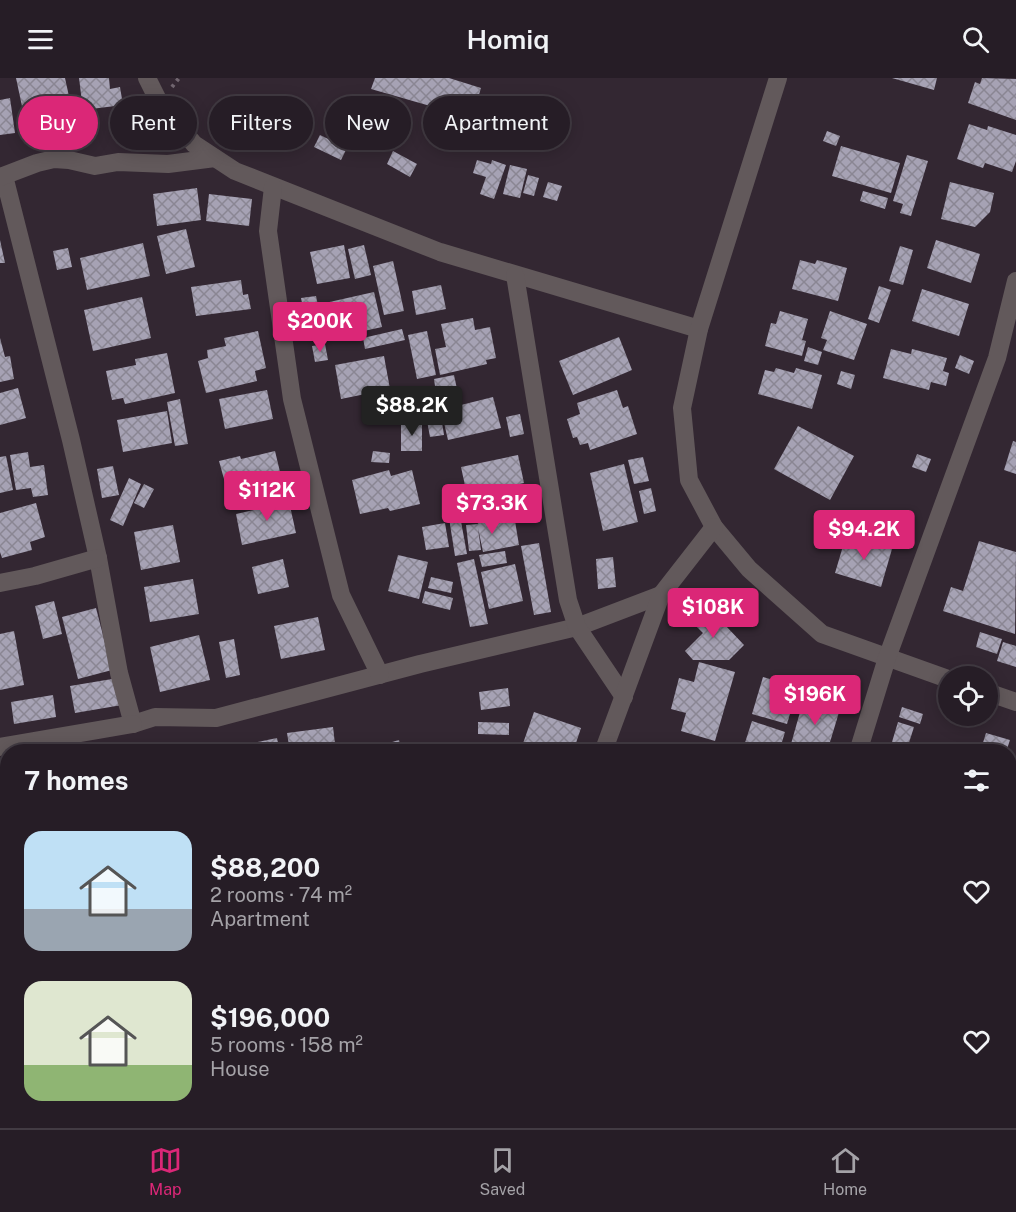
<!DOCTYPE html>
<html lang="en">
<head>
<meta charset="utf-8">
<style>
	:root { --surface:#261d26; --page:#322a32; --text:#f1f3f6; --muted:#a4a2a7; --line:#423b43; --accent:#db2777 }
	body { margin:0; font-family:"Public Sans",sans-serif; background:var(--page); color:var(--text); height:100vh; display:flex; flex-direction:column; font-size:22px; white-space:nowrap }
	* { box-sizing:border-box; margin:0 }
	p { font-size:20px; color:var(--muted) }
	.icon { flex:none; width:33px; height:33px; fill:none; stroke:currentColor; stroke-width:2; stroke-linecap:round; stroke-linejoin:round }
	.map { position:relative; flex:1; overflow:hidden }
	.panel { position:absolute; left:0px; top:666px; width:1017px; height:384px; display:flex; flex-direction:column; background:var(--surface); border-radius:24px 24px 0 0; box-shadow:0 3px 15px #0003,0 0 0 2px var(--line) }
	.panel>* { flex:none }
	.banner { position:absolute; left:18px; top:18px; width:600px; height:54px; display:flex; gap:12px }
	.fabs { position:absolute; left:938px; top:588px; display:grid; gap:12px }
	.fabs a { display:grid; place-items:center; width:60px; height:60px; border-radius:50%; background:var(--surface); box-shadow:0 3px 15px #0003,0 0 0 2px var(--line); font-size:30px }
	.price { position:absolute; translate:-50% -51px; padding:0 14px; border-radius:6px; background:var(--accent); color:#fff; font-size:20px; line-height:39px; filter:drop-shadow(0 2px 3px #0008) }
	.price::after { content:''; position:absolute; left:50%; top:36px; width:18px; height:14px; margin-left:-9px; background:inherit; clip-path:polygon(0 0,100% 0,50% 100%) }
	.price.current { background:#222; color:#fff }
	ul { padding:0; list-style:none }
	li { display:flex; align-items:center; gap:18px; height:150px; padding:0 24px }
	li span { display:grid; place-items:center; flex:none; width:168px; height:120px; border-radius:18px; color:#555 }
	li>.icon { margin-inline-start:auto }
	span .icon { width:72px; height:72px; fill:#fffc; stroke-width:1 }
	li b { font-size:26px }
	h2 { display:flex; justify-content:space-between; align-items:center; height:72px; padding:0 24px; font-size:26px }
	.chip { padding:0 21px; border-radius:27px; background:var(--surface); box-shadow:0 3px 15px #0003,0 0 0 2px var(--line); font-size:21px; line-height:54px }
	.chip.current { background:var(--accent); color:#fff }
	header { display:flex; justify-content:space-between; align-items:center; height:78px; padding:0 24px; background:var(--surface); font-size:27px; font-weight:600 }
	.tabs { display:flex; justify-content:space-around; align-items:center; height:84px; border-top:2px solid var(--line); background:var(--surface); font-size:16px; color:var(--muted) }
	.tabs a { display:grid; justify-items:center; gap:3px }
	.tabs .current { color:var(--accent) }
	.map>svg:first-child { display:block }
	.building { fill:url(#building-cross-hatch) }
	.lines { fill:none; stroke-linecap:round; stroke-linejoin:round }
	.path { stroke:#716670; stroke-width:4; stroke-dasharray:3 4.5; stroke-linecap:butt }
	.minor { stroke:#62595b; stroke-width:18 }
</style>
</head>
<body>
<header><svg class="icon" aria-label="menu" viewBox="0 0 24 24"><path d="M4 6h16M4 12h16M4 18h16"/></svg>Homiq<svg class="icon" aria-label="search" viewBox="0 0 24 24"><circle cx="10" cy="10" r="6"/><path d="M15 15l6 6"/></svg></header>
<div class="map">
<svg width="1016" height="1050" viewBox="0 0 1016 1050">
	<defs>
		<pattern id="building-cross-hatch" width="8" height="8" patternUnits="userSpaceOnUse" patternTransform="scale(1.5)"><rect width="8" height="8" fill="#a6a2b4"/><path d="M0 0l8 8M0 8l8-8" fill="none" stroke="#8a8693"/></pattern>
	</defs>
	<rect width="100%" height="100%" fill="#332732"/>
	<g class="building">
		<path d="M 16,0 L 65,0 L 70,23 L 23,33 Z"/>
		<path d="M 79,0 L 109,0 L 110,11 L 120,9 L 123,27 L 83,32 Z"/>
		<path d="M 375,0 L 449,0 L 481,10 L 472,40 L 371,11 Z"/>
		<path d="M 892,0 L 937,0 L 934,12 Z"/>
		<path d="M 982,0 L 1016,1 L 1016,42 L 968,25 L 975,4 L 980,6 Z"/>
		<path d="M 494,16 L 550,32 L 541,60 L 486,44 Z"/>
		<path d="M 10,20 L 15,55 L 0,57 L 0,22 Z"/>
		<path d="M 247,21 L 297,36 L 290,59 L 240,44 Z"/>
		<path d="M 70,22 L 82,34 L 52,64 L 45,56 L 57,44 L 53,40 Z"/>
		<path d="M 969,46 L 987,52 L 988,48 L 1016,57 L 1016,83 L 1012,94 L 985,85 L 983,90 L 957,81 Z"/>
		<path d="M 827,53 L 840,58 L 836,68 L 823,63 Z"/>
		<path d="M 320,57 L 347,70 L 341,82 L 314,69 Z"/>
		<path d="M 841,68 L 900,85 L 891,115 L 832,98 Z"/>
		<path d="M 393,73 L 417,86 L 410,99 L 387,86 Z"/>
		<path d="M 907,77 L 928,83 L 911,138 L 900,135 L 903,126 L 893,123 Z"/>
		<path d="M 477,82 L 491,86 L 492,82 L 506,87 L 494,121 L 480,116 L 486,99 L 473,95 Z"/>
		<path d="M 510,87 L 527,91 L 520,120 L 503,116 Z"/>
		<path d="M 528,97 L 539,100 L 534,118 L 523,115 Z"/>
		<path d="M 548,104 L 562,108 L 557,123 L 543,119 Z"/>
		<path d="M 950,104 L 994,115 L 990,134 L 975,149 L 941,141 Z"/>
		<path d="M 197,110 L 201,142 L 157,148 L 153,116 Z"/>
		<path d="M 863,113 L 888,120 L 885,131 L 860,123 Z"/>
		<path d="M 209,116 L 252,121 L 249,148 L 206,143 Z"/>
		<path d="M 186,151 L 195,189 L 166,196 L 157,158 Z"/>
		<path d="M 0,162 L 5,185 L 0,185 Z"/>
		<path d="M 936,162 L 980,176 L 971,205 L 927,190 Z"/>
		<path d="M 143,165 L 150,198 L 87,212 L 80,180 Z"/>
		<path d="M 344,167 L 350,200 L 317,206 L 310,174 Z"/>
		<path d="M 364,167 L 371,197 L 355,201 L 348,171 Z"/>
		<path d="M 900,168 L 913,172 L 903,207 L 889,203 Z"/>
		<path d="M 68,170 L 72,189 L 57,192 L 53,173 Z"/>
		<path d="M 800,182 L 815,186 L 817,182 L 847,190 L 838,223 L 792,211 Z"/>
		<path d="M 393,183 L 404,233 L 384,237 L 373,188 Z"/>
		<path d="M 241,202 L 243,217 L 248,216 L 251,231 L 196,238 L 191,209 Z"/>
		<path d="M 441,207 L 446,231 L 416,237 L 412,213 Z"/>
		<path d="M 879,208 L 891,212 L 879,245 L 868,241 Z"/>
		<path d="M 922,211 L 969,226 L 959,258 L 912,243 Z"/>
		<path d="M 374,214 L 382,249 L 332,260 L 325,225 Z"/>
		<path d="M 316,218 L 321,242 L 306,245 L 301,220 Z"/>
		<path d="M 142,219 L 151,260 L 93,273 L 84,232 Z"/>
		<path d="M 780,233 L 808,241 L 802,262 L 806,263 L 802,278 L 765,268 L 771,245 L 776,246 Z"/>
		<path d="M 830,233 L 867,246 L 854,282 L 823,272 L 827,262 L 821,260 Z"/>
		<path d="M 473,240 L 475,252 L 490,249 L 496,280 L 486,282 L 487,286 L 440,297 L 435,271 L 446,269 L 441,246 Z"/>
		<path d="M 402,251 L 405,262 L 365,271 L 363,260 Z"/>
		<path d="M 258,253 L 266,290 L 255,293 L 257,303 L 206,315 L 198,283 L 208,280 L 207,272 L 226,268 L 224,260 Z"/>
		<path d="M 427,253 L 436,297 L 417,301 L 408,257 Z"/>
		<path d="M 619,259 L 632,292 L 573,317 L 559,283 Z"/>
		<path d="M 0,260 L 5,279 L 10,278 L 14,301 L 0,304 Z"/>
		<path d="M 325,266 L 328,282 L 315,284 L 312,268 Z"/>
		<path d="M 808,269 L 822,274 L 818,287 L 804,283 Z"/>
		<path d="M 891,271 L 911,276 L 912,271 L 947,280 L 943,293 L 949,295 L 946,308 L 931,304 L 929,312 L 883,300 Z"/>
		<path d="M 167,275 L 175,315 L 125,326 L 123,320 L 112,322 L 106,293 L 136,287 L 135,281 Z"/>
		<path d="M 960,277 L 974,283 L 969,296 L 955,290 Z"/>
		<path d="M 384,278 L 390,311 L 341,321 L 335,287 Z"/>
		<path d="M 776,290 L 794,295 L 796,290 L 822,297 L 812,331 L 758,316 L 765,292 L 774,294 Z"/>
		<path d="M 841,293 L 855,297 L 851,311 L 837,306 Z"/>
		<path d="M 454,297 L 457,311 L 436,315 L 434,301 Z"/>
		<path d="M 18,310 L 26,340 L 0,347 L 0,315 Z"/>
		<path d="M 267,312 L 273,341 L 225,351 L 219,321 Z"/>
		<path d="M 617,312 L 623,330 L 628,328 L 637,356 L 590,372 L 588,365 L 580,367 L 577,359 L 573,360 L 567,341 L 580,336 L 577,325 Z"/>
		<path d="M 438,318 L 444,357 L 430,359 L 423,321 Z"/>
		<path d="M 493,319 L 501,350 L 448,362 L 441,332 Z"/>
		<path d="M 180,321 L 188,366 L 175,368 L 167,324 Z"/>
		<path d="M 167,333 L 172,365 L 123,374 L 117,342 Z"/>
		<path d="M 520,336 L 524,356 L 510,359 L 506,339 Z"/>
		<rect x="401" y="344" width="21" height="29"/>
		<path d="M 798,348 L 854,378 L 830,422 L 774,391 Z"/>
		<path d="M 1013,363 L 1016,364 L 1016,396 L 1004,392 Z"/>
		<path d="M 275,373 L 281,398 L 227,412 L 219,383 L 240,378 L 241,381 Z"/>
		<path d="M 373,373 L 390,375 L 389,385 L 371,384 Z"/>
		<path d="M 28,374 L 30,389 L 44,387 L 48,417 L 33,419 L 31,410 L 16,412 L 10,377 Z"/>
		<path d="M 917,376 L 931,381 L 926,394 L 912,389 Z"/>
		<path d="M 518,377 L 524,405 L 467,417 L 461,389 Z"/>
		<path d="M 6,378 L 13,412 L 0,415 L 0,379 Z"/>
		<path d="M 643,379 L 649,403 L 634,406 L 628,382 Z"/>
		<path d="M 624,386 L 638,444 L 603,453 L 590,395 Z"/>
		<path d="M 113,388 L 119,417 L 102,420 L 97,391 Z"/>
		<path d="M 389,392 L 391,398 L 412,392 L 420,426 L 390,433 L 388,430 L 360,436 L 352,402 Z"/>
		<path d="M 129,400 L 141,406 L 123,448 L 110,442 Z"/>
		<path d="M 144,406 L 154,411 L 144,430 L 134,425 Z"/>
		<path d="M 651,410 L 656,433 L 644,436 L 639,413 Z"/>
		<path d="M 288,419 L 296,455 L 242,467 L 236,436 L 267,429 L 265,424 Z"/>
		<path d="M 36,425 L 45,459 L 30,464 L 32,472 L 2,480 L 0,474 L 0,435 Z"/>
		<path d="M 460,438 L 467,476 L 455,478 L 449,440 Z"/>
		<path d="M 501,438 L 502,445 L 515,443 L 519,467 L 483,474 L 478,450 L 481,472 L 469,473 L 466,447 L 478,446 L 477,442 Z"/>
		<path d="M 445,445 L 449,469 L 426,472 L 422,449 Z"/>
		<path d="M 173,447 L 180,484 L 141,492 L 134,454 Z"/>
		<path d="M 846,458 L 892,471 L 881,509 L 835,495 Z"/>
		<path d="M 979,463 L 1016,474 L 1015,556 L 943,533 L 951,509 L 963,513 Z"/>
		<path d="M 539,465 L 551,534 L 534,537 L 521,468 Z"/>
		<path d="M 505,473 L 507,485 L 482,489 L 479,477 Z"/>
		<path d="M 398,477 L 428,484 L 419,521 L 388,513 Z"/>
		<path d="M 613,479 L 616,509 L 598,511 L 596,481 Z"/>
		<path d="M 283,481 L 289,509 L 258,516 L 252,489 Z"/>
		<path d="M 474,481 L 488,546 L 470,549 L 457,485 Z"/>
		<path d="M 515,486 L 523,523 L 489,531 L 481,494 Z"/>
		<path d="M 431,499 L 453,504 L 451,515 L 428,510 Z"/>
		<path d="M 193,501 L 199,536 L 150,544 L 144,509 Z"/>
		<path d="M 425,513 L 453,520 L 450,532 L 422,525 Z"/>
		<path d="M 54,523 L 62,556 L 43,561 L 35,528 Z"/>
		<path d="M 706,527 L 744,567 L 729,582 L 693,582 L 685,573 L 703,555 L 690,542 Z"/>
		<path d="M 96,530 L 112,592 L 78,601 L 62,539 Z"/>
		<path d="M 318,539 L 325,572 L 281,581 L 274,548 Z"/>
		<path d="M 14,553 L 24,607 L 0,612 L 0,556 Z"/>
		<path d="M 980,554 L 1002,561 L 997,576 L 976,569 Z"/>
		<path d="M 199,557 L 210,602 L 160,614 L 150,569 Z"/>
		<path d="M 234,561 L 240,597 L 226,600 L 219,564 Z"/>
		<path d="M 1003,564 L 1016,568 L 1016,589 L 997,583 Z"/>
		<path d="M 699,584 L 735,594 L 715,663 L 681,653 L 686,635 L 671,631 L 679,600 L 694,604 Z"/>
		<path d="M 763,599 L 798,609 L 787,646 L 752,636 Z"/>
		<path d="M 118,600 L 122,627 L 75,635 L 70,608 Z"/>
		<path d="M 508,610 L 510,628 L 481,632 L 479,614 Z"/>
		<path d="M 53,617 L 56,639 L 14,646 L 11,624 Z"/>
		<path d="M 804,620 L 840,631 L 827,674 L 817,674 L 791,666 Z"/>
		<path d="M 902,629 L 923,636 L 920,646 L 899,639 Z"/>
		<path d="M 534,634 L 581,650 L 573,674 L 520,674 Z"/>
		<path d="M 752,643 L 785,654 L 779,674 L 742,674 Z"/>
		<path d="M 478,644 L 509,645 L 509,657 L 478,656 Z"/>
		<path d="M 898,644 L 914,649 L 906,674 L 889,674 Z"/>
		<path d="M 333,649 L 336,674 L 290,674 L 287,655 Z"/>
		<path d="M 986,655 L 1010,662 L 1006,674 L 980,674 Z"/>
		<path d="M 277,660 L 280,674 L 244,674 L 243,667 Z"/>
		<path d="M 399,662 L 402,674 L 361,674 L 361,673 Z"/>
		<path d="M 1010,687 L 1016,689 L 1016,713 L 1010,732 Z"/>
		<path d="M 1010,751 L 1016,753 L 1016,775 L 1010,773 Z"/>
		<rect x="0" y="766" width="8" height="50"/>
		<path d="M 1010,790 L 1016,792 L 1016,803 L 1010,821 Z"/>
		<path d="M 56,1042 L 120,1042 L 117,1050 L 65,1050 L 54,1047 Z"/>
		<path d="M 123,1042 L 132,1042 L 130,1050 L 121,1050 Z"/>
		<path d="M 136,1042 L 152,1042 L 150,1050 L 133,1050 Z"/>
		<path d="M 295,1042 L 313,1042 L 333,1050 L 292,1050 Z"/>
		<path d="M 335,1042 L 356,1042 L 354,1049 Z"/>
		<path d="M 396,1042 L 449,1042 L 446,1050 L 417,1050 Z"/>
		<path d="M 575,1042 L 594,1042 L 593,1048 Z"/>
		<path d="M 646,1042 L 680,1042 L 705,1049 L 644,1050 Z"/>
		<path d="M 828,1042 L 857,1042 L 855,1050 Z"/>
		<path d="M 864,1042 L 876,1042 L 873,1050 L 860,1050 Z"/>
		<path d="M 884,1042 L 936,1042 L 939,1043 L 938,1050 L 882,1050 Z"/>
	</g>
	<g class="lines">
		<path class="path" d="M 172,9 L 179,0"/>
		<g class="minor">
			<path d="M 147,0 L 159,24 L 194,66 L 235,93 L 440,174 L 699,251"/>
			<path d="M 778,0 L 699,251 L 682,330 L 689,402 L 714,449 L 749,491 L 822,556 L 948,601"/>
			<path d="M 4,98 L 71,362 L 98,480 L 119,595 L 133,646 L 155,639 L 216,640 L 420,586 L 577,549 L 661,517"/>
			<path d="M 0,99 L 37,85 L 54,81 L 69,82 L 95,88 L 118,84 L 168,86 L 215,80"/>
			<path d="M 273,109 L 268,153 L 292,321 L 341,517 L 380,597"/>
			<path d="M 515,197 L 568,522 L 577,549 L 624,619"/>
			<path d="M 0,505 L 35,498 L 98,480"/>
			<path d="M 987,614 L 1016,624"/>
			<path d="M 0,669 L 133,646"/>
			<path d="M 603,674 L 661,517 L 714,449"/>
			<path d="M 858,674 L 887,580 L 997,280 L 1016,203"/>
			<path d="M 1010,917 L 1015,893"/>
			<path d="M 9,1050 L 9,1042"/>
			<path d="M 237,1050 L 240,1042"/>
			<path d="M 489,1050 L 491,1042"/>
			<path d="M 753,1050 L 755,1042"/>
			<path d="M 985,1050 L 986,1042"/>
		</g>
	</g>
</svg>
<div class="fabs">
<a><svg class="icon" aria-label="locate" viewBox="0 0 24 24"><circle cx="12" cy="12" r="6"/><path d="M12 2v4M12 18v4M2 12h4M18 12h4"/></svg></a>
</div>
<b class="price" style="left:320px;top:275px">$200K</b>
<b class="price current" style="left:412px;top:359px">$88.2K</b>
<b class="price" style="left:267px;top:444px">$112K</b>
<b class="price" style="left:492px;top:457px">$73.3K</b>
<b class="price" style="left:864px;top:483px">$94.2K</b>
<b class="price" style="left:713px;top:561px">$108K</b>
<b class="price" style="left:815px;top:648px">$196K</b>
<div class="banner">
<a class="chip current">Buy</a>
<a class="chip">Rent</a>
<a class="chip">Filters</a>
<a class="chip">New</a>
<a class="chip">Apartment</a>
</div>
<section class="panel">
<h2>7 homes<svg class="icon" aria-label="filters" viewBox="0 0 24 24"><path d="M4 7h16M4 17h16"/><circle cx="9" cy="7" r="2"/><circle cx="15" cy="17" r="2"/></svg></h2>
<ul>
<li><span style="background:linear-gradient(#bfe0f5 65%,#9aa5b1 0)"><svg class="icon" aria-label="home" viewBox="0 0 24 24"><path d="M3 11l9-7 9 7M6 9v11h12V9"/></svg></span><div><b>$88,200</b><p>2 rooms · 74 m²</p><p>Apartment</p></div><svg class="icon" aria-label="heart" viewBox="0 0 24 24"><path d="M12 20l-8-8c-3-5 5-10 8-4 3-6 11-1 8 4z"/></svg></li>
<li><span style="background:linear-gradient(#dfe7d0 70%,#8fb573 0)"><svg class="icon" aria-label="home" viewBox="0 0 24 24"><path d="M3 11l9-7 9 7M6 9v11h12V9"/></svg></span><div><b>$196,000</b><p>5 rooms · 158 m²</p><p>House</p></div><svg class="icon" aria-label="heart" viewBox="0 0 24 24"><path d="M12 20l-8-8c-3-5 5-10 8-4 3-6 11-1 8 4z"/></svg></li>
</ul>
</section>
</div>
<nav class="tabs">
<a class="current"><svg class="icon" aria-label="map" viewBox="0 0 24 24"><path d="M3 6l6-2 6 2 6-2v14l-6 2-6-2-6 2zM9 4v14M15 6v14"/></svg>Map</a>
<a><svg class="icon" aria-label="saved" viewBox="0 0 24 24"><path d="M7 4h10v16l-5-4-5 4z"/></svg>Saved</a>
<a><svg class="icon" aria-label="home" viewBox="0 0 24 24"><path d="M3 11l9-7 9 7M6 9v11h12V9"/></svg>Home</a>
</nav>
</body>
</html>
